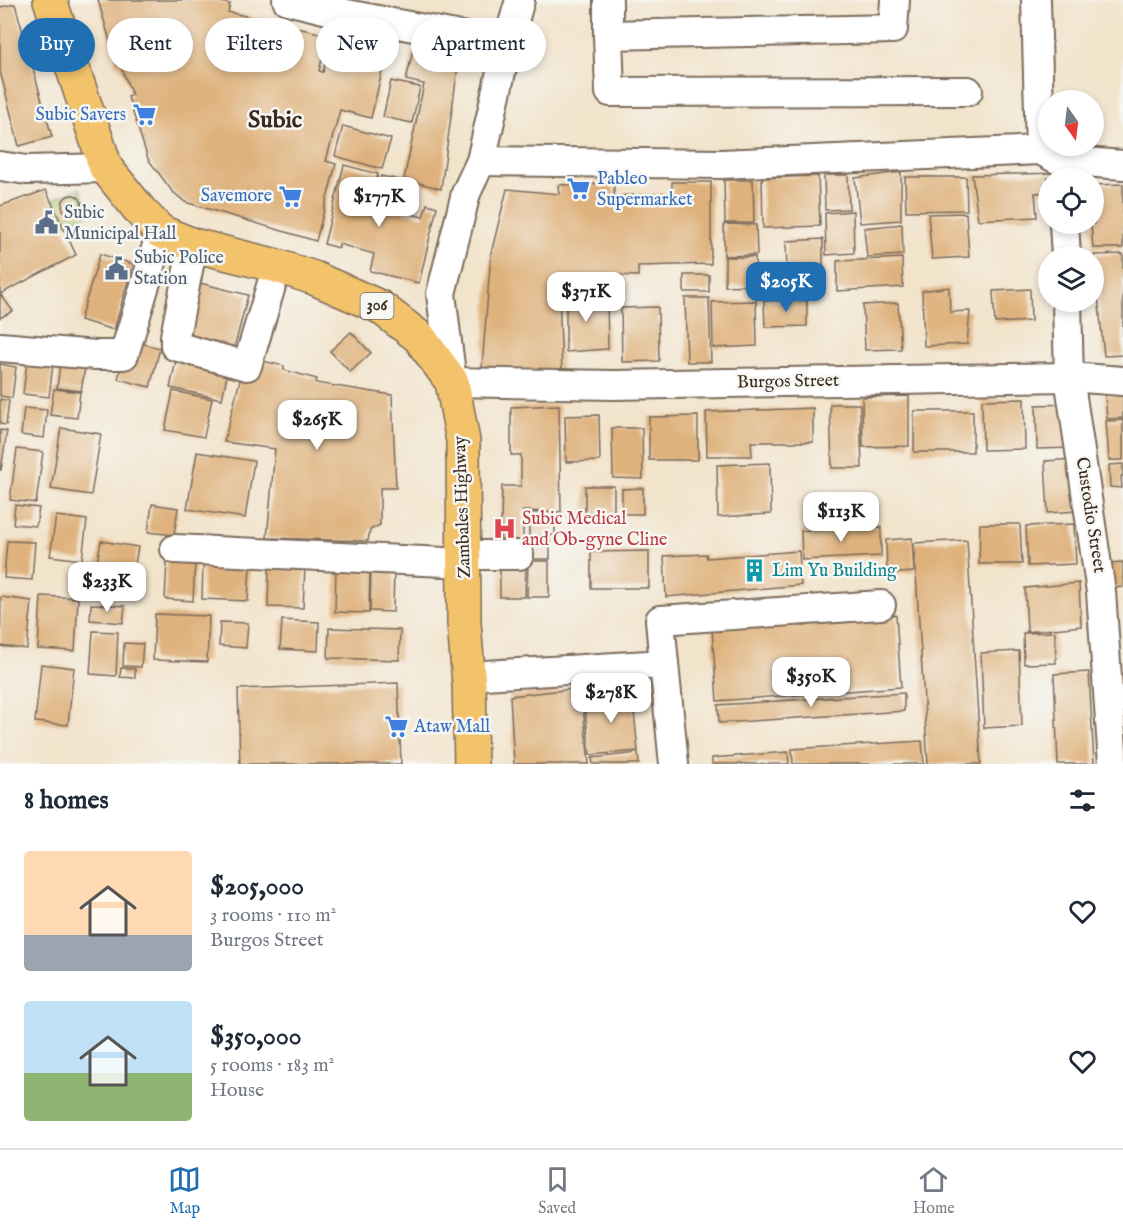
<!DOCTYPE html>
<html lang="en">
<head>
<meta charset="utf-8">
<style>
	:root { --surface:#fff; --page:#f2f2f3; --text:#1f2937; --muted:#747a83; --line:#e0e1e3; --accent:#1f6fb2 }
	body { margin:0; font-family:"IM FELL English",serif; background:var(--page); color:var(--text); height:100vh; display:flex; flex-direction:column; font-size:22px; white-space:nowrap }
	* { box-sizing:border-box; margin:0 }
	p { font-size:20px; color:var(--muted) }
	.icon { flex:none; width:33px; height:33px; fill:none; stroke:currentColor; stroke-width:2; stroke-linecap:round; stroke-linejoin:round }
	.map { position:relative; height:764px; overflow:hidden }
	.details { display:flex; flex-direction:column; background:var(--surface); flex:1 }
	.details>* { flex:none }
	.top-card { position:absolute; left:18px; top:18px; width:600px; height:54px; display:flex; gap:12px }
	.needle { width:39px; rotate:166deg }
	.tools { position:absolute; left:1038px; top:90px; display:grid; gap:12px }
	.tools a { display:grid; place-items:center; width:66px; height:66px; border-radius:50%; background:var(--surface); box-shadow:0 3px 9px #0003; font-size:30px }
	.price { position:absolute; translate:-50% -51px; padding:0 14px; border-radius:12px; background:#fff; color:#222; font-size:20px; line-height:39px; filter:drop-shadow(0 2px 3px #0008) }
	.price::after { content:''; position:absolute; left:50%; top:36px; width:18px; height:14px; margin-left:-9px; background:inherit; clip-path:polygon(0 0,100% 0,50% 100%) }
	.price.current { background:var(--accent); color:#fff }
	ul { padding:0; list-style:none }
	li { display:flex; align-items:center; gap:18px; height:150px; padding:0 24px }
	li span { display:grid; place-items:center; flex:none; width:168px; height:120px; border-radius:6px; color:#555 }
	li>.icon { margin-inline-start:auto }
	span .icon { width:72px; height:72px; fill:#fffc; stroke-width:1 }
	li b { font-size:26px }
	h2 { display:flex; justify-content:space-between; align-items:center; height:72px; padding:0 24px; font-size:26px }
	.tag { padding:0 21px; border-radius:27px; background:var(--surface); box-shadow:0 3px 9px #0003; font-size:21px; line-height:54px }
	.tag.current { background:var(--accent); color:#fff }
	.dock { display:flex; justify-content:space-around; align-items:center; height:84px; border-top:2px solid var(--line); background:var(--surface); font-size:16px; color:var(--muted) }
	.dock a { display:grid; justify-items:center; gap:3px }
	.dock .current { color:var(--accent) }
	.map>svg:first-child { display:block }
	.green { fill:#a6cb76; stroke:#707a4a; stroke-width:1.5 }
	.building { fill:#dfb27d }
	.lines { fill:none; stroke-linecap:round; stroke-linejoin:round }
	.minor-casing { stroke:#7b6b5b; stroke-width:32 }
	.major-casing { stroke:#7b6b5b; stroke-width:36 }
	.minor { stroke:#fff; stroke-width:28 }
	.major { stroke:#f2c36a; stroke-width:33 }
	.labels { text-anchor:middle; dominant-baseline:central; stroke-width:5; stroke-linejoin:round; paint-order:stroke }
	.shield { fill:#f6f6f2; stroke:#73675e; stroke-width:1.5 }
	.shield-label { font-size:16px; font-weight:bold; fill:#3b2a1e }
	.shop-label { font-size:18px; fill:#366cbe; stroke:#f6f6f2; text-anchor:end }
	.service-label { font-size:18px; fill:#4e5e75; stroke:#f6f6f2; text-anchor:start }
	.street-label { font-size:18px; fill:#3b2a1e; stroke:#f6f6f2 }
	.health-label { font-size:18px; fill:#be3a42; stroke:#f6f6f2; text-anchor:start }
	.culture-label { font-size:18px; fill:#0d838f; stroke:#f6f6f2; text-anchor:start }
	.district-label { font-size:24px; font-weight:bold; fill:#3b2a1e; stroke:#f6f6f2 }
</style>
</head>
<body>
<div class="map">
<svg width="1123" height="764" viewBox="0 0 1123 764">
	<rect width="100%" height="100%" fill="#f6f6f2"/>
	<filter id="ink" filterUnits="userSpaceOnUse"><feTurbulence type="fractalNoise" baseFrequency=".0167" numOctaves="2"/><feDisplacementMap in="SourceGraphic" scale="12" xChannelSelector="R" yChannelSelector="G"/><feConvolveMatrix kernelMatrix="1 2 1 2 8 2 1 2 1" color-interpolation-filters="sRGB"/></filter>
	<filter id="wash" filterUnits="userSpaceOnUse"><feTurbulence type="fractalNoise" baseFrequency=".008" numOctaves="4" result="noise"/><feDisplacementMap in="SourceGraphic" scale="24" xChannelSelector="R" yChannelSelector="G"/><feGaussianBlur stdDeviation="1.35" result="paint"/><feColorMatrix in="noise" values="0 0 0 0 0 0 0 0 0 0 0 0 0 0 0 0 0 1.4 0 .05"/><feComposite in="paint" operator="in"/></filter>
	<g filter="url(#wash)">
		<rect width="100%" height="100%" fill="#f2e3cb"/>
		<path class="green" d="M 80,188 L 91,213 L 64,224 L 53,199 Z"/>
		<g id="blocks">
			<g class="building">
				<path d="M 98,0 L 212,0 L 230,4 L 228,12 L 328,35 L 319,71 L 323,72 L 332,36 L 387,50 L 371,118 L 340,110 L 326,161 L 336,164 L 316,241 L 185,202 L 172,191 L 148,159 L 128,97 L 132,95 L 120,64 L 117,65 Z"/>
				<path d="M 15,4 L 52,137 L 19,146 L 0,71 L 0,7 Z"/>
				<path d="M 413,50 L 458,66 L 441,189 L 404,179 L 424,84 L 406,80 Z"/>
				<path d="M 391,81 L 420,87 L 412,123 L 383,117 Z"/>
				<path d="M 343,126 L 391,139 L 382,169 L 335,156 Z"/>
				<path d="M 344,165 L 378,174 L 370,203 L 423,217 L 427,204 L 437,207 L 419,283 L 370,271 L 374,254 L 339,244 L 339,248 L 324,244 Z"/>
				<path d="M 901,172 L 901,220 L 860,223 L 855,178 Z"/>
				<path d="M 1060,173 L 1060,178 L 1048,178 L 1048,192 L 1035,193 L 1037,217 L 978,220 L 972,175 Z"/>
				<path d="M 824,175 L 848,175 L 849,209 L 825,210 Z"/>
				<path d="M 381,176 L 400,180 L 396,197 L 377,193 Z"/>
				<path d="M 818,176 L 820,226 L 763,228 L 762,178 Z"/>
				<path d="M 905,177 L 966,177 L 967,210 L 906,211 Z"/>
				<path d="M 724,180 L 753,180 L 754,223 L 725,223 Z"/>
				<path d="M 672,182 L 711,182 L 711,264 L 638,266 L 638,276 L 615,275 L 614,293 L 559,290 L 562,374 L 482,368 L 491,253 L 507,189 L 559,194 L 558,185 L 614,183 L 614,196 L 672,193 Z"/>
				<path d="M 1123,184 L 1123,248 L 1093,248 L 1091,224 L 1094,224 L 1094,185 Z"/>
				<path d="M 402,188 L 417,192 L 413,207 L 398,203 Z"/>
				<path d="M 46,190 L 76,255 L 0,294 L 13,311 L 0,318 L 0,206 Z"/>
				<circle cx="72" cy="205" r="10"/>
				<path d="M 853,211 L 854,253 L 826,255 L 825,213 Z"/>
				<path d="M 966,213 L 969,257 L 932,259 L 928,214 Z"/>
				<path d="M 724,224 L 756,225 L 757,255 L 724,256 Z"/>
				<path d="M 902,224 L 903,255 L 867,257 L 864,228 Z"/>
				<path d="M 823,239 L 823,273 L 787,274 L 786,241 Z"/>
				<path d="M 100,254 L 133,264 L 114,330 L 80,320 Z"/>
				<path d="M 1123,254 L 1123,355 L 1104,356 L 1094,255 Z"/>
				<path d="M 725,257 L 755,257 L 756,285 L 725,286 Z"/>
				<path d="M 902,258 L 903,287 L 837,291 L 837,261 Z"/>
				<rect x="684" y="275" width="25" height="17"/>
				<path d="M 192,281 L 248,295 L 233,353 L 177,338 Z"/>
				<path d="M 949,287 L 950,312 L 970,311 L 967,344 L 924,346 L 922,291 Z"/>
				<path d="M 1030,289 L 1031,321 L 995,323 L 993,291 Z"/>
				<path d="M 566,295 L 607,297 L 608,349 L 566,352 Z"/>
				<path d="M 685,298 L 709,298 L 711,362 L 687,362 Z"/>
				<path d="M 807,300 L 807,326 L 765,327 L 764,301 Z"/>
				<path d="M 756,301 L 757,346 L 713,348 L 712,302 Z"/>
				<path d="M 898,303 L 901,349 L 865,350 L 863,305 Z"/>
				<path d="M 658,307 L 659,361 L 622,362 L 621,308 Z"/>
				<path d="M 351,332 L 371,353 L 350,372 L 330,351 Z"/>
				<path d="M 127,340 L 160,348 L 150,387 L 118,379 Z"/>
				<path d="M 177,356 L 229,366 L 222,399 L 170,388 Z"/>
				<path d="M 246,357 L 284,366 L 284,370 L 317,379 L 316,383 L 392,395 L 396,488 L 380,488 L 380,525 L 370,530 L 368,541 L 267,538 L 275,449 L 224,442 Z"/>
				<path d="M 27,361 L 53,364 L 49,397 L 23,394 Z"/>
				<path d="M 0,364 L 16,367 L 12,398 L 0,396 Z"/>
				<path d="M 60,364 L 85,368 L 81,391 L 57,388 Z"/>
				<path d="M 54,389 L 80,392 L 77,418 L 50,415 Z"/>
				<path d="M 173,391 L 212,399 L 204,437 L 165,430 Z"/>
				<path d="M 1123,394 L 1123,418 L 1107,419 L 1105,395 Z"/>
				<path d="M 909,396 L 909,446 L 863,447 L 862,397 Z"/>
				<path d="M 0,399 L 9,401 L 6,425 L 0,424 Z"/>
				<path d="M 1024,399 L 1025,449 L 983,450 L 982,400 Z"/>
				<path d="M 830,404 L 860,404 L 862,468 L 832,468 Z"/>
				<path d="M 1072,404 L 1074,448 L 1037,449 L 1036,405 Z"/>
				<path d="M 559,405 L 561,512 L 555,512 L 555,535 L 529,536 L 529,513 L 552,512 L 523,511 L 523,552 L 500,552 L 502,486 L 521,486 L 521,455 L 511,455 L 511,407 Z"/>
				<path d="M 24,408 L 47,410 L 44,438 L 21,435 Z"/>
				<path d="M 813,408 L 813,442 L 751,442 L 752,456 L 707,456 L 706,412 Z"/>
				<rect x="914" y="411" width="59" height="41"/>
				<path d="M 599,415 L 600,461 L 566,462 L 565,416 Z"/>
				<path d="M 698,416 L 698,460 L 649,460 L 649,417 Z"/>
				<path d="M 1123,420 L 1123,460 L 1109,460 L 1106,421 Z"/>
				<path d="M 61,428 L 101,434 L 91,495 L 51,489 Z"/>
				<path d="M 612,428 L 642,428 L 643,479 L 613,478 Z"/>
				<path d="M 0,430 L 7,431 L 1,470 L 0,470 Z"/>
				<path d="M 17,449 L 43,452 L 36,503 L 10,500 Z"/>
				<path d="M 197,452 L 254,461 L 245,518 L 187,509 Z"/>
				<path d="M 1074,459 L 1077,511 L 1048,513 L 1045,461 Z"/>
				<path d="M 770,463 L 771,514 L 718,517 L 717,465 Z"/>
				<path d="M 1123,464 L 1123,476 L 1121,476 L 1122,488 L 1110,487 L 1109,465 Z"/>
				<rect x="585" y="486" width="29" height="27"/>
				<path d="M 643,488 L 643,514 L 622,514 L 622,489 Z"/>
				<path d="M 152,504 L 178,508 L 174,535 L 148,532 Z"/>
				<path d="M 15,505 L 39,508 L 36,526 L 13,524 Z"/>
				<path d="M 56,516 L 87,520 L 82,560 L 50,556 Z"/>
				<path d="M 980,524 L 1020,524 L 1022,564 L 979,564 Z"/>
				<path d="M 1074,524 L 1076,564 L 1028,566 L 1026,526 Z"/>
				<path d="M 881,527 L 881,556 L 802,560 L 801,531 Z"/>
				<path d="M 528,537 L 550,538 L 550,559 L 527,559 Z"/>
				<path d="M 912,538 L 914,572 L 887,574 L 886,540 Z"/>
				<path d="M 967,540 L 981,764 L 928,764 L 914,543 Z"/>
				<path d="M 7,541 L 35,542 L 32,580 L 4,578 Z"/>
				<path d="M 101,541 L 138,547 L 130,594 L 92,588 Z"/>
				<path d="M 649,551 L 649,588 L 591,588 L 591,552 Z"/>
				<path d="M 799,551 L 801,585 L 666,597 L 664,556 L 706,554 L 707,558 Z"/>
				<path d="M 167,560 L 195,562 L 193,601 L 165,599 Z"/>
				<path d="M 500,561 L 526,562 L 525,597 L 500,597 Z"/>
				<path d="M 528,561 L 549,561 L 549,597 L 527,597 Z"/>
				<path d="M 1123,562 L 1123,587 L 1111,588 L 1110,563 Z"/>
				<path d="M 203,564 L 250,566 L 248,601 L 202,599 Z"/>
				<path d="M 269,565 L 305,566 L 303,608 L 268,607 Z"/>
				<path d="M 336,567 L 370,567 L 369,613 L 335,612 Z"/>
				<path d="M 371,568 L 394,568 L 393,612 L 370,611 Z"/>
				<path d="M 1079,583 L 1081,626 L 1027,632 L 1025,588 Z"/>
				<path d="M 41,596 L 78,598 L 75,651 L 38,649 Z"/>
				<path d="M 1,597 L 32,601 L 27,649 L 0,646 Z"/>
				<path d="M 91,604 L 125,606 L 123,623 L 90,620 Z"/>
				<path d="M 155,614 L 209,616 L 207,662 L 153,660 Z"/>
				<path d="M 896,615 L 901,687 L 717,701 L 712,629 Z"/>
				<path d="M 282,620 L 319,622 L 318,651 L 280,649 Z"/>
				<path d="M 220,622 L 248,623 L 246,648 L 219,646 Z"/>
				<path d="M 329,628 L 400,630 L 399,660 L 328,658 Z"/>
				<path d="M 93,631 L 118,632 L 116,676 L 90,674 Z"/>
				<path d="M 1055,632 L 1056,663 L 1024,664 L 1023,633 Z"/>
				<path d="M 124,643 L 143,644 L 141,667 L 123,666 Z"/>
				<path d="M 1019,651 L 1022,726 L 984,728 L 981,653 Z"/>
				<path d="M 41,664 L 74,668 L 68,725 L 35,722 Z"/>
				<path d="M 121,668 L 135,669 L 135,678 L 120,677 Z"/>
				<path d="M 1089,672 L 1094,764 L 1058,764 L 1054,674 Z"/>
				<path d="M 398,683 L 401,764 L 240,764 L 238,689 Z"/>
				<path d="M 581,688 L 589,764 L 514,764 L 510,696 Z"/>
				<path d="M 632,692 L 638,751 L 590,755 L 584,698 Z"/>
				<path d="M 904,693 L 904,711 L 719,723 L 718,705 Z"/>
				<path d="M 922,741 L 924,764 L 793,764 L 792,749 Z"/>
				<path d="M 788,752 L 789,764 L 712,764 L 712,758 Z"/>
				<path d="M 638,753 L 639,764 L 593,764 L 592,758 Z"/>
			</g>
		</g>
	</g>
	<g filter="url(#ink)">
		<use href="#blocks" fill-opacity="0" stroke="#7b6b5b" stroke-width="1.5"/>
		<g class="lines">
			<defs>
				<g id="minor">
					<path d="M 287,0 L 336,12 L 507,45"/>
					<path d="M 520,0 L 507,45 L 481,161 L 466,193 L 441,294 L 452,382 L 614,385 L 1069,377 L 1123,381"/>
					<path d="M 608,0 L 608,35 L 893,29 L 895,0"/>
					<path d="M 1036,0 L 1040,150 L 1059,160 L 1123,165"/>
					<path d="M 608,35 L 610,92 L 968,91"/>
					<path d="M 481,161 L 721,164 L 1040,150"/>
					<path d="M 0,166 L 27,170 L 106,168"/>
					<path d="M 1064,224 L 1066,256"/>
					<path d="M 193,245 L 175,336 L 175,346 L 247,366 L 277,266"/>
					<path d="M 1067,302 L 1069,377 L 1101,592 L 1113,764"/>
					<path d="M 0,347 L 96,355 L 124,355 L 161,232"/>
					<path d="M 175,549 L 465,563"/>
					<path d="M 465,555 L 519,555"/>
					<path d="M 664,664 L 674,764"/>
					<path d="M 468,676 L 664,664 L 660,620 L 881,605"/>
				</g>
				<path id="major" d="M 50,0 L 106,168 L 142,213 L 161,232 L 193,245 L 277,266 L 314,278 L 380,307 L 419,337 L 452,382 L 463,441 L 464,623 L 469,684 L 471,764"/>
			</defs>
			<use href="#minor" class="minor-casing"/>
			<use href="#major" class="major-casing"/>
			<use href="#minor" class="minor"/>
			<use href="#major" class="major"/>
		</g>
	</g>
	<defs>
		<symbol id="supermarket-bare" viewBox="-9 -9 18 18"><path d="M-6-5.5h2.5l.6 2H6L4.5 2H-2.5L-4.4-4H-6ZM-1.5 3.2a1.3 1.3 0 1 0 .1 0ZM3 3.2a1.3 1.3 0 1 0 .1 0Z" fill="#3f7fe0" stroke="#f6f6f2" stroke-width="2.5" paint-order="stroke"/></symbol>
		<symbol id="civic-bare" viewBox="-9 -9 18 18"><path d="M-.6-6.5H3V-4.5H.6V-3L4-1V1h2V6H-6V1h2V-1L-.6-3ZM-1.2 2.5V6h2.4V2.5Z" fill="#5c6f8a" stroke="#f6f6f2" stroke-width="2.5" paint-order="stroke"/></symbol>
		<symbol id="hospital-bare" viewBox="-9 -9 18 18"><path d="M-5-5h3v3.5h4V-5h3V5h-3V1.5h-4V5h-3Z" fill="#e0444e" stroke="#f6f6f2" stroke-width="2.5" paint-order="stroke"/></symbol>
		<symbol id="building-bare" viewBox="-9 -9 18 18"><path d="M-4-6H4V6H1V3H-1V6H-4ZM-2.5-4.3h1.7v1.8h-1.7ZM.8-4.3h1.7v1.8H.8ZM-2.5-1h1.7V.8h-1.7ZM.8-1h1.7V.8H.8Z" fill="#0f9aa8" stroke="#f6f6f2" stroke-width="2.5" paint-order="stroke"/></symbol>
	</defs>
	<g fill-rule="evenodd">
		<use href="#supermarket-bare" x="128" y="98" width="33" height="33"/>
		<use href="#supermarket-bare" x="562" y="172" width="33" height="33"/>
		<use href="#supermarket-bare" x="274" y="180" width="33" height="33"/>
		<use href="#civic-bare" x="30" y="206" width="33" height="33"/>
		<use href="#civic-bare" x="100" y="252" width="33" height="33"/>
		<use href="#hospital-bare" x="488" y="512" width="33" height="33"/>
		<use href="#building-bare" x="738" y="554" width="33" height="33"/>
		<use href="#supermarket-bare" x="380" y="710" width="33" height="33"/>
	</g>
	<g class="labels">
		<rect class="shield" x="360.5" y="293" width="33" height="26" rx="4.5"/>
		<g class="shield-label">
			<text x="377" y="306">306</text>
		</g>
		<g class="shop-label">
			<text x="126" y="115">Subic Savers</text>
			<text x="597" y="179" text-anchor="start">Pableo<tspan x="597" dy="21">Supermarket</tspan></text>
			<text x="272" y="196">Savemore</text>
			<text x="414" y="727" text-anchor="start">Ataw Mall</text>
		</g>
		<g class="service-label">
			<text x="64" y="213">Subic<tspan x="64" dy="21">Municipal Hall</tspan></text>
			<text x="134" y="258">Subic Police<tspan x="134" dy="21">Station</tspan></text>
		</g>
		<g class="street-label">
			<text transform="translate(788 382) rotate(-1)">Burgos Street</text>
			<text transform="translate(463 507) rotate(-92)">Zambales Highway</text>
			<text transform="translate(1090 515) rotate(81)">Custodio Street</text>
		</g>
		<g class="health-label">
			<text x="522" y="519">Subic Medical<tspan x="522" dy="21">and Ob-gyne Cline</tspan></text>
		</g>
		<g class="culture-label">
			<text x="772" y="571">Lim Yu Building</text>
		</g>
		<g class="district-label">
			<text x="275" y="120">Subic</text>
		</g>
	</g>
</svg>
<div class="tools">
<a><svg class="needle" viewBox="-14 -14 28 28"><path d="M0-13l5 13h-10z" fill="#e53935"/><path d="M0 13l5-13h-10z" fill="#747a83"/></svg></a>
<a><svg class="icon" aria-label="locate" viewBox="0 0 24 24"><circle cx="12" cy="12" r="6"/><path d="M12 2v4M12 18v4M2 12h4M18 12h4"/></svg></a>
<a><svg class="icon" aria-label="layers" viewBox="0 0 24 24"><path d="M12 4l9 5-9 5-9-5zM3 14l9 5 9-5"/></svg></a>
</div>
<b class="price" style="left:379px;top:228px">$177K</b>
<b class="price current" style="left:786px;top:313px">$205K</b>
<b class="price" style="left:586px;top:323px">$371K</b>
<b class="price" style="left:317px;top:451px">$265K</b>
<b class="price" style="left:841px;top:543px">$113K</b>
<b class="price" style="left:107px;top:613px">$233K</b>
<b class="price" style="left:811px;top:708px">$350K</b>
<b class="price" style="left:611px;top:724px">$278K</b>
<div class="top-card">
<a class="tag current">Buy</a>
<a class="tag">Rent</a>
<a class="tag">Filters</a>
<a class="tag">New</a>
<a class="tag">Apartment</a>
</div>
</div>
<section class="details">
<h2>8 homes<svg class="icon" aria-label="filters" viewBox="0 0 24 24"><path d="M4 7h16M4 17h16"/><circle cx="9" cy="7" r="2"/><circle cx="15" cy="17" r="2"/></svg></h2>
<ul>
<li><span style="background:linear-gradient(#ffd9b3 70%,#9aa5b1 0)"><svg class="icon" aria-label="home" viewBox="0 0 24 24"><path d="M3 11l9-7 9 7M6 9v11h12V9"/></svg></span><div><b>$205,000</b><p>3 rooms · 110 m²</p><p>Burgos Street</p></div><svg class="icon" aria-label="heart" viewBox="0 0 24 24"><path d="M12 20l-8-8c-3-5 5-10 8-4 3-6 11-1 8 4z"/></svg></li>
<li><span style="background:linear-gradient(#bfe0f5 60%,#8fb573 0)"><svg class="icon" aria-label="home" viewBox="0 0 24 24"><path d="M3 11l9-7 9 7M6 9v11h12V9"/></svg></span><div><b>$350,000</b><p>5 rooms · 183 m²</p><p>House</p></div><svg class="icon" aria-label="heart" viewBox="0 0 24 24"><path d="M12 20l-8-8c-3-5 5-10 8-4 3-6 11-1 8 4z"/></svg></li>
</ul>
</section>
<nav class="dock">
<a class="current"><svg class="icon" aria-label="map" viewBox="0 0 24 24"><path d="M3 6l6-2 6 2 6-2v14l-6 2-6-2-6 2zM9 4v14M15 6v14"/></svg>Map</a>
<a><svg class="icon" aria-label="saved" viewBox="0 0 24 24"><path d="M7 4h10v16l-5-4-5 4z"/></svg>Saved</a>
<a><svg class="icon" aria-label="home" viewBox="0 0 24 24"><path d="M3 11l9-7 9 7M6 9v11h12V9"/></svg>Home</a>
</nav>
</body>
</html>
